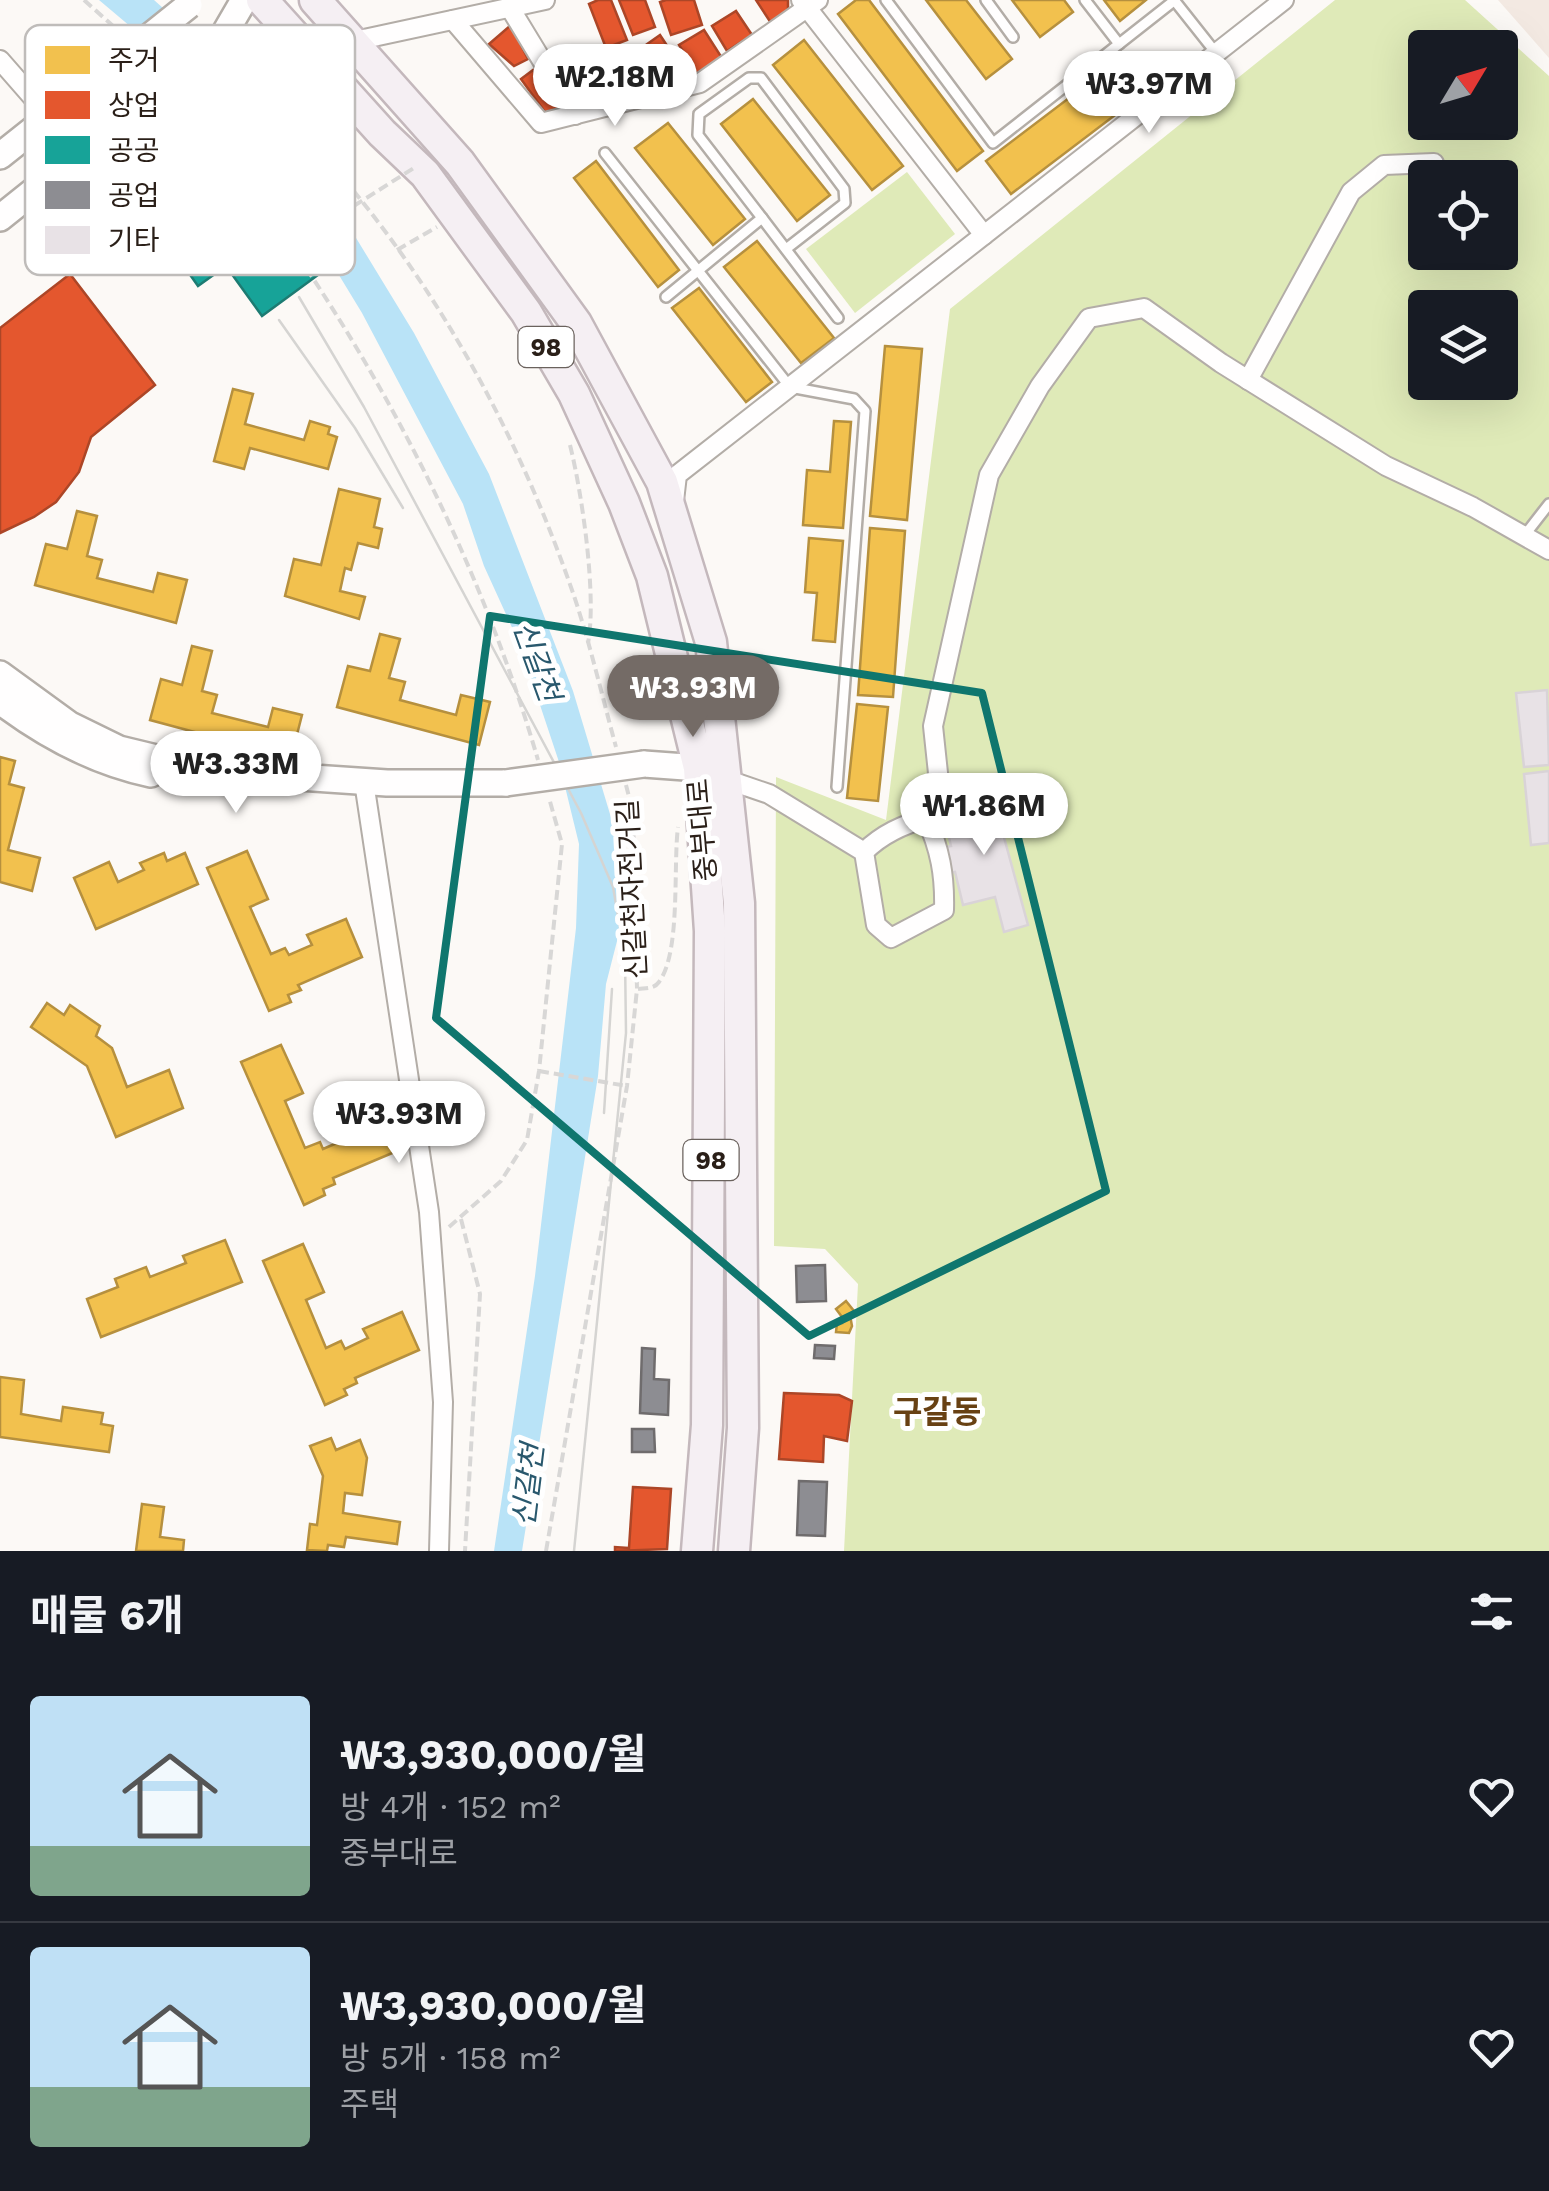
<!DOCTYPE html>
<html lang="ko">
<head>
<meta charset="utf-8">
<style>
	:root { --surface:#171b24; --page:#20242c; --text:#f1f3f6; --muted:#9ea1a6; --line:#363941; --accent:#746b66 }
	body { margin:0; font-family:"Work Sans","Noto Sans KR",sans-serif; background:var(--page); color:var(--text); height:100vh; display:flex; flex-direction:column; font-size:38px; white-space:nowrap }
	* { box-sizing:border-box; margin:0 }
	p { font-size:32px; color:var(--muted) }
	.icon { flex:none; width:55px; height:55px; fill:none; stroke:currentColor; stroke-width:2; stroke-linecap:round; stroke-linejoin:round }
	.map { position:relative; height:1551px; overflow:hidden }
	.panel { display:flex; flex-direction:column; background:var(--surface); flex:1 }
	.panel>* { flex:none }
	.needle { width:65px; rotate:52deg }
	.controls { position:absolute; left:1408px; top:30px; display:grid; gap:20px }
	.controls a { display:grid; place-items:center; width:110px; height:110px; border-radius:10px; background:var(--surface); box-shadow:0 10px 40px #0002; font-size:50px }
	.price { position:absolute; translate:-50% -85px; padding:0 22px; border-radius:35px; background:#fff; color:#222; font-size:32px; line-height:65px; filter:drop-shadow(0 2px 5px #0008) }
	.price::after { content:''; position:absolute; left:50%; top:60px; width:30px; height:22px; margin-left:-15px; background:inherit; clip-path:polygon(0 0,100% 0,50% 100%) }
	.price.on { background:var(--accent); color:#fff }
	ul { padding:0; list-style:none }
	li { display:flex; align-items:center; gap:30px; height:250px; padding:0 30px }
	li+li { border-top:2px solid var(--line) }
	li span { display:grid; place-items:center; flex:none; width:280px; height:200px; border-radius:10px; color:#555 }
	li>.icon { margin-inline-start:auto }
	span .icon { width:120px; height:120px; fill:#fffc; stroke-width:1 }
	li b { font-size:42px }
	h2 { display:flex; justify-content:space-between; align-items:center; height:120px; padding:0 30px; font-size:42px }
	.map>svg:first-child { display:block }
	.built { fill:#f3e9e2 }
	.green { fill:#dfeab8; fill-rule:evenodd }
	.water { fill:#b9e3f7 }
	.homes { fill:#f2c14e; stroke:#b6903e; stroke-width:2.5 }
	.shops { fill:#e4572e; stroke:#ac4627; stroke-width:2.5 }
	.public { fill:#17a398; stroke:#1d7b72; stroke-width:2.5 }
	.industry { fill:#8d8d92; stroke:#6f6c6d; stroke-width:2.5 }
	.building { fill:#e8e2e6; stroke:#d9d3d7; stroke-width:2.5 }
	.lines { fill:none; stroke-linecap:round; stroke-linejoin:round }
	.lane-casing { stroke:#b3ada7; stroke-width:14 }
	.street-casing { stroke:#b3ada7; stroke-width:22 }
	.secondary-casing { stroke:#b3ada7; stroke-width:30 }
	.primary-casing { stroke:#c4b8bc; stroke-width:35 }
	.path { stroke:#d8d7d6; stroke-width:4; stroke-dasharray:10 5; stroke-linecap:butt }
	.lane { stroke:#fffefe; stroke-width:9 }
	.street { stroke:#fffefe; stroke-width:18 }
	.secondary { stroke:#fffefe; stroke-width:25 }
	.primary { stroke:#f5eff3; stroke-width:30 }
	.tram { stroke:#d5d4d2; stroke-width:2.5 }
	.secondary-bridge-casing { stroke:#b3ada7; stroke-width:30; stroke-linecap:butt }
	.path-bridge { stroke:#d8d7d6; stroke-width:4; stroke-dasharray:10 5; stroke-linecap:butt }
	.secondary-bridge { stroke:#fffefe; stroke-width:25 }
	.marked { fill:none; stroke:#0f766e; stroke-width:8; stroke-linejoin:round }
	.labels { text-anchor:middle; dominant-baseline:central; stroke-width:10; stroke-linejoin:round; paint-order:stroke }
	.shield { fill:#fff; stroke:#6a625d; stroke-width:2.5 }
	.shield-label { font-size:25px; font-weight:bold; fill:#2a1f18 }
	.street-label { font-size:28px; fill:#2a1f18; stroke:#fff }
	.water-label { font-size:30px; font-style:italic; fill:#29586d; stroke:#fff }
	.quarter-label { font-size:32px; font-weight:bold; fill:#684113; stroke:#fff }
	.key { fill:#fff; stroke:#bfbcba; stroke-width:2.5 }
	.key-label { font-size:28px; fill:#2a1f18 }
</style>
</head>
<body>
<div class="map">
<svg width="1549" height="1551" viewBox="0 0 1549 1551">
	<rect width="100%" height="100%" fill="#fcf9f6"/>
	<path class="built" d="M 1498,0 L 1549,0 L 1549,58 Z"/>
	<g class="green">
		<path d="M 1335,0 L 1465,0 L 1549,76 L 1549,1551 L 844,1551 L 858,1284 L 825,1249 L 774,1246 L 776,777 L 886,820 L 950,309 ZM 1425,48 L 1500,48 L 1500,122 L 1425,122 ZM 1425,178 L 1500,178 L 1500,252 L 1425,252 ZM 1425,308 L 1500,308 L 1500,382 L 1425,382 Z"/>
		<path d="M 907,172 L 955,234 L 855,313 L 806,249 Z"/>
	</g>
	<path class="water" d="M 99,0 L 154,0 L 200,41 L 215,63 L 314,169 L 414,333 L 489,474 L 573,691 L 616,834 L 626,906 L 606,984 L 598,1076 L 522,1551 L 494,1551 L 535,1276 L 576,928 L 579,844 L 559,762 L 520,645 L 484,566 L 463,504 L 362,313 L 286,188 L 204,93 L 186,81 L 163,54 Z"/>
	<g class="homes">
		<path d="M 856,0 L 869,0 L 983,151 L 957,171 L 838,14 Z"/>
		<path d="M 926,0 L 966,0 L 1012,59 L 986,79 Z"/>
		<path d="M 1012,0 L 1064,0 L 1073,12 L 1040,37 Z"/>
		<path d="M 1104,0 L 1146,0 L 1120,21 Z"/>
		<path d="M 804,40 L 903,166 L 872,190 L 773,65 Z"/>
		<path d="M 1123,57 L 1148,90 L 1011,194 L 986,161 Z"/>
		<path d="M 753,99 L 830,195 L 797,221 L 721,124 Z"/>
		<path d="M 668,123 L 745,219 L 713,245 L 635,148 Z"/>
		<path d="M 596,161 L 679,270 L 658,287 L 574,178 Z"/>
		<path d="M 757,241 L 834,338 L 801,363 L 724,267 Z"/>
		<path d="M 699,288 L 772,382 L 746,402 L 672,308 Z"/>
		<path d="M 885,346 L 922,349 L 907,520 L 870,516 Z"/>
		<path d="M 233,389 L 253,394 L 245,424 L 304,440 L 310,421 L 330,427 L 328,434 L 337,437 L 328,469 L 250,448 L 244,469 L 214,461 Z"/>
		<path d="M 834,421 L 851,422 L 843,528 L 803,525 L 807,470 L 830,472 Z"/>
		<path d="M 339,489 L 380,499 L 374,527 L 382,529 L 378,548 L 358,543 L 351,570 L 345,568 L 340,591 L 365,597 L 359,619 L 285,596 L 294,559 L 321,565 Z"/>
		<path d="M 77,511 L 97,516 L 87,556 L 102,560 L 97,578 L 153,592 L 158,573 L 187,580 L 176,623 L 35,585 L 46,544 L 67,549 Z"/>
		<path d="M 870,528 L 905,531 L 893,697 L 858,695 Z"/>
		<path d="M 809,538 L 843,541 L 835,642 L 813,640 L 817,593 L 805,592 Z"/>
		<path d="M 380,634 L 400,639 L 389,678 L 405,682 L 400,700 L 456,715 L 461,695 L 490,702 L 479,745 L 337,707 L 348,666 L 370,671 Z"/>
		<path d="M 192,646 L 212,651 L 202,691 L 217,695 L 212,713 L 268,727 L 273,708 L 302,715 L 291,758 L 150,720 L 161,679 L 182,685 Z"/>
		<path d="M 857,704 L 888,707 L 878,801 L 847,798 Z"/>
		<path d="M 0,757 L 15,761 L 9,784 L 24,788 L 8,850 L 40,858 L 32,891 L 0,882 Z"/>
		<path d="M 247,851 L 268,899 L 250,907 L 271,954 L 285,948 L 289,955 L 312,945 L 307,935 L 346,919 L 362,957 L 298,985 L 301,990 L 288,995 L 291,1002 L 269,1011 L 207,868 Z"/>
		<path d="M 164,853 L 167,861 L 185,853 L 198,884 L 96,929 L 74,878 L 109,862 L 118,882 L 144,870 L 140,863 Z"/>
		<path d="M 47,1003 L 64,1015 L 70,1005 L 100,1026 L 96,1036 L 112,1048 L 127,1087 L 169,1070 L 183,1108 L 116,1137 L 87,1066 L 31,1027 Z"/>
		<path d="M 281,1045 L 303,1093 L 285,1101 L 305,1148 L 320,1142 L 323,1149 L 346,1139 L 342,1129 L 380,1112 L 397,1151 L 333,1178 L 335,1184 L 323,1189 L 325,1195 L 304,1205 L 241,1062 Z"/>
		<path d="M 225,1240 L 242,1282 L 101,1337 L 87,1299 L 118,1287 L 115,1279 L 146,1267 L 150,1277 L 186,1263 L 183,1256 Z"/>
		<path d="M 303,1244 L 324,1292 L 306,1300 L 326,1348 L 341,1341 L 345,1349 L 368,1338 L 363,1329 L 402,1312 L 419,1350 L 355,1378 L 357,1383 L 344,1389 L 347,1395 L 325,1405 L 263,1261 Z"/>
		<path d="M 846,1301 L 854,1311 L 850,1315 L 852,1326 L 849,1333 L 836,1332 L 837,1323 L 842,1323 L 842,1317 L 836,1309 Z"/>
		<path d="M 0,1377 L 24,1380 L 21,1414 L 61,1421 L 63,1407 L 103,1413 L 101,1424 L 113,1426 L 109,1452 L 0,1437 Z"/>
		<path d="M 331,1438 L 336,1450 L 360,1440 L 367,1458 L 362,1495 L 345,1493 L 343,1513 L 400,1522 L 397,1544 L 346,1537 L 344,1547 L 328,1545 L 327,1551 L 307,1550 L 310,1524 L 317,1525 L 323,1476 L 310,1446 Z"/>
		<path d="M 142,1504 L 164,1507 L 160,1537 L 184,1540 L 183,1551 L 136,1551 Z"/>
	</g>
	<g class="shops">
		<path d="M 598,0 L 611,0 L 627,40 L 606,48 L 589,4 Z"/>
		<path d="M 619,0 L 645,0 L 655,27 L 633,35 Z"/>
		<path d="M 666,0 L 694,0 L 702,25 L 671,35 L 660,2 Z"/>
		<path d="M 756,0 L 788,0 L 788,12 L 771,23 Z"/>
		<path d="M 736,11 L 752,35 L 727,51 L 712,26 Z"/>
		<path d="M 511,25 L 528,59 L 514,66 L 489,44 Z"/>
		<path d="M 704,30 L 722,58 L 697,74 L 679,45 Z"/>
		<path d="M 660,35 L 683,70 L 663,83 L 640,49 Z"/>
		<path d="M 592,46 L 619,96 L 581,103 L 559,64 Z"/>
		<path d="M 533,70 L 561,108 L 545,112 L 521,79 Z"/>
		<path d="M 70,274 L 155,385 L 91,437 L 79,472 L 56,502 L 34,517 L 0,533 L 0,328 Z"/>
		<path d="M 784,1393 L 839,1395 L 852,1401 L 847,1441 L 824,1436 L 823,1462 L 779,1459 Z"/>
		<path d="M 633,1487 L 671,1489 L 667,1549 L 615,1551 L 615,1547 L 629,1548 Z"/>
	</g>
	<path class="public" d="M 211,116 L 322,272 L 262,316 L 226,266 L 198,286 L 138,201 L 164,183 L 206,241 L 211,237 L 153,157 Z"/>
	<g class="industry">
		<path d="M 825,1265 L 826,1301 L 797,1302 L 796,1266 Z"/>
		<path d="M 815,1345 L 835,1346 L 834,1359 L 814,1358 Z"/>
		<path d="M 642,1348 L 655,1349 L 654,1379 L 669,1380 L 668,1415 L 640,1413 Z"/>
		<path d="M 632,1429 L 654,1429 L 655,1452 L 632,1452 Z"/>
		<path d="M 799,1481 L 827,1482 L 825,1536 L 797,1535 Z"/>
	</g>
	<g class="building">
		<path d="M 1547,690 L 1549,765 L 1524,767 L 1516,693 Z"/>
		<path d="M 1549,771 L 1549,843 L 1531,845 L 1524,774 Z"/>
		<path d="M 995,774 L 1002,830 L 1028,925 L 1004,932 L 995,897 L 963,905 L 955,872 L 941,874 L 936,849 L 951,846 L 945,821 L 982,812 L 974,779 Z"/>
	</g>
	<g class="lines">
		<defs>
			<g id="lane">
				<path d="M 886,0 L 993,143 L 1175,0"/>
				<path d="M 986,0 L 1013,37"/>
				<path d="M 1085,0 L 1119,44"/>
				<path d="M 1174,0 L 1216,53"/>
				<path d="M 605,153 L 790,387 L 854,399 L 865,411 L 837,787"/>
				<path d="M 762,218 L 698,135 L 699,114 L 749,78 L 761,78 L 844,189 L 845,203 L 786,249"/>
				<path d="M 666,297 L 762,218 L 838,318"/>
				<path d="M 1524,536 L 1549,504"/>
			</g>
			<g id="street">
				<path d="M 510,8 L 575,115"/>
				<path d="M 453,20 L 541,123 L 700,83 L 818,0"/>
				<path d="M 350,42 L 545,0"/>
				<path d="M 0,60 L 49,116"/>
				<path d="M 984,235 L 1284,0"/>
				<path d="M 1248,380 L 1351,192 L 1384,165 L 1434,163"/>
				<path d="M 674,501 L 677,475 L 984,235 L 801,0"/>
				<path d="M 728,780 L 769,794 L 864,852 L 876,925 L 891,938 L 944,910 C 945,875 940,849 926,818 C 903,825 882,834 864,852"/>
				<path d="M 364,782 L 429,1212 L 443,1402 L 439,1551"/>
				<path d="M 926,818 L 938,773 L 933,726 L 989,475 L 1040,386 L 1089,318 L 1144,308 L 1221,363 L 1386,466 L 1473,507 L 1549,550"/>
			</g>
			<g id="secondary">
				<path d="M 219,43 L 244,0"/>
				<path d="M 0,156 L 98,78"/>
				<path d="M 0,218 L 130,114"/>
				<path d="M 0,674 L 70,725 L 119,749 L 210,771 L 387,783 L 506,783"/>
				<path d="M 0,701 C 46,736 94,762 151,774"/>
				<path d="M 644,764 L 699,768 L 714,775"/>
			</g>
			<g id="primary">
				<path d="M 262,0 L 382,133 L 425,174 L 526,312 L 574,394 L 624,503 L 652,576 L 699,768 L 710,931 L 707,1425 L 697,1551"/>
				<path d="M 315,0 L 460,163 L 576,323 L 662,482 L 711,642 L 739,903 L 743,1428 L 734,1551"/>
			</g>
		</defs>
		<use href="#lane" class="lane-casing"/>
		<use href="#street" class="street-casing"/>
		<use href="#secondary" class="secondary-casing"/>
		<use href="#primary" class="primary-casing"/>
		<g class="path">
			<path d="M 84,0 L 121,33"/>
			<path d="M 229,61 C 258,92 292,120 320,152 C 434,278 518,433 573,593 C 590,643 602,696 616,747"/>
			<path d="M 181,100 C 341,293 468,519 538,760"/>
			<path d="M 284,212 L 303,238"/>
			<path d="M 281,214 L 287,209 L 307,235"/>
			<path d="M 397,250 L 437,227"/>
			<path d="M 570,445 C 582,493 597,596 588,643"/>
			<path d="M 638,989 C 647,988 654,989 659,982 C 681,952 673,866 678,827"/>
			<path d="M 539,1071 L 627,1086"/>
			<path d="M 461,1219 L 480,1294 L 465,1551"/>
			<path d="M 449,1227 L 501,1181 L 527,1140 L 539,1071 L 562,844 L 549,798"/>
			<path d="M 546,1551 L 627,1086 L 637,989 L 633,812 L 626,785"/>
		</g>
		<use href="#lane" class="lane"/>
		<use href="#street" class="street"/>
		<use href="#secondary" class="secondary"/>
		<use href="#primary" class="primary"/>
		<g class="tram">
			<path d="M 299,297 L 364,407 L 581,813 L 613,887 L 625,956 L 626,1033 L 574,1551"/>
			<path d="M 279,320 L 355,428 L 403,508"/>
			<path d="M 604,1113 L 612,989"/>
		</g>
		<defs>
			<g id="secondary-bridge">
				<path d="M 98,78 L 189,5"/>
				<path d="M 130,114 L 219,43"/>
				<path d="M 506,783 L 644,764"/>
			</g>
		</defs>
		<use href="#secondary-bridge" class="secondary-bridge-casing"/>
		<path class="path-bridge" d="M 303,238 L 417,166"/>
		<use href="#secondary-bridge" class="secondary-bridge"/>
	</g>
	<path class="marked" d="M 490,616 L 982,693 L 1106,1191 L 809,1336 L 436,1018 Z"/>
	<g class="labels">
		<g class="shield">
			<rect x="518.5" y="327" width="55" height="40" rx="8"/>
			<rect x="683.5" y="1140" width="55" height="40" rx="8"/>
		</g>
		<g class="shield-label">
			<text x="546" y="347">98</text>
			<text x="711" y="1160">98</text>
		</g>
		<g class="street-label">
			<text transform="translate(702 830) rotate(-95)">중부대로</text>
			<text transform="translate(632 889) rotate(-93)">신갈천자전거길</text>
		</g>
		<g class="water-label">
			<text transform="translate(537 661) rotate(70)">신갈천</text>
			<text transform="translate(528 1485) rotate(-83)">신갈천</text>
		</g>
		<g class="quarter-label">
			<text x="937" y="1412">구갈동</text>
		</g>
	</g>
	<rect x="25" y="25" width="330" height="250" rx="15" class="key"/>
	<rect x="45" y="46" width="45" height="28" fill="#f2c14e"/>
	<rect x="45" y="91" width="45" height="28" fill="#e4572e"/>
	<rect x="45" y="136" width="45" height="28" fill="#17a398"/>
	<rect x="45" y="181" width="45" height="28" fill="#8d8d92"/>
	<rect x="45" y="226" width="45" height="28" fill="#e8e2e6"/>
	<g class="key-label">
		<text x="108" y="70">주거</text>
		<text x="108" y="115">상업</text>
		<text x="108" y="160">공공</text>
		<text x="108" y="205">공업</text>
		<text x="108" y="250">기타</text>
	</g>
</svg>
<div class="controls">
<a><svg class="needle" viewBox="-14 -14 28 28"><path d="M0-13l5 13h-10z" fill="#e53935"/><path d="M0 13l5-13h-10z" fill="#9ea1a6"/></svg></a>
<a><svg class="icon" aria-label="locate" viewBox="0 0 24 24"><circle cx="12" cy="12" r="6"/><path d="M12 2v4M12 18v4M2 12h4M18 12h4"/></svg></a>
<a><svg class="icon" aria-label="layers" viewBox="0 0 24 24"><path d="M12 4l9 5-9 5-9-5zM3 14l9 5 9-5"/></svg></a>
</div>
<b class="price" style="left:615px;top:129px">₩2.18M</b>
<b class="price" style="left:1149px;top:136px">₩3.97M</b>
<b class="price on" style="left:693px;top:740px">₩3.93M</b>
<b class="price" style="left:236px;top:816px">₩3.33M</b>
<b class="price" style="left:984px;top:858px">₩1.86M</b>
<b class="price" style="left:399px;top:1166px">₩3.93M</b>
</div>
<section class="panel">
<h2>매물 6개<svg class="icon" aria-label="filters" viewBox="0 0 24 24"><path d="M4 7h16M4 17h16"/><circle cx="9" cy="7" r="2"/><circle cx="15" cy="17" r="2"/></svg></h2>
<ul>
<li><span style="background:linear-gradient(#bfe0f5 75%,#7fa58c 0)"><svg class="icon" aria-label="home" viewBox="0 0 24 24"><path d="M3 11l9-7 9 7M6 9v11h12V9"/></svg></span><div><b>₩3,930,000/월</b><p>방 4개 · 152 m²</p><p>중부대로</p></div><svg class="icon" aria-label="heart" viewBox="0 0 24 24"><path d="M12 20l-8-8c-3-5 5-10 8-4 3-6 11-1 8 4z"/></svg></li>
<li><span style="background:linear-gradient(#bfe0f5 70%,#7fa58c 0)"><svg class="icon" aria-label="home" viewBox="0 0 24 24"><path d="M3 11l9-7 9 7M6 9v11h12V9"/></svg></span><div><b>₩3,930,000/월</b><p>방 5개 · 158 m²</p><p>주택</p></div><svg class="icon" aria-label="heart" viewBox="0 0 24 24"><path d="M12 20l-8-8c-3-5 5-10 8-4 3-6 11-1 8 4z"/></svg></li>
</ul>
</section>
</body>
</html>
